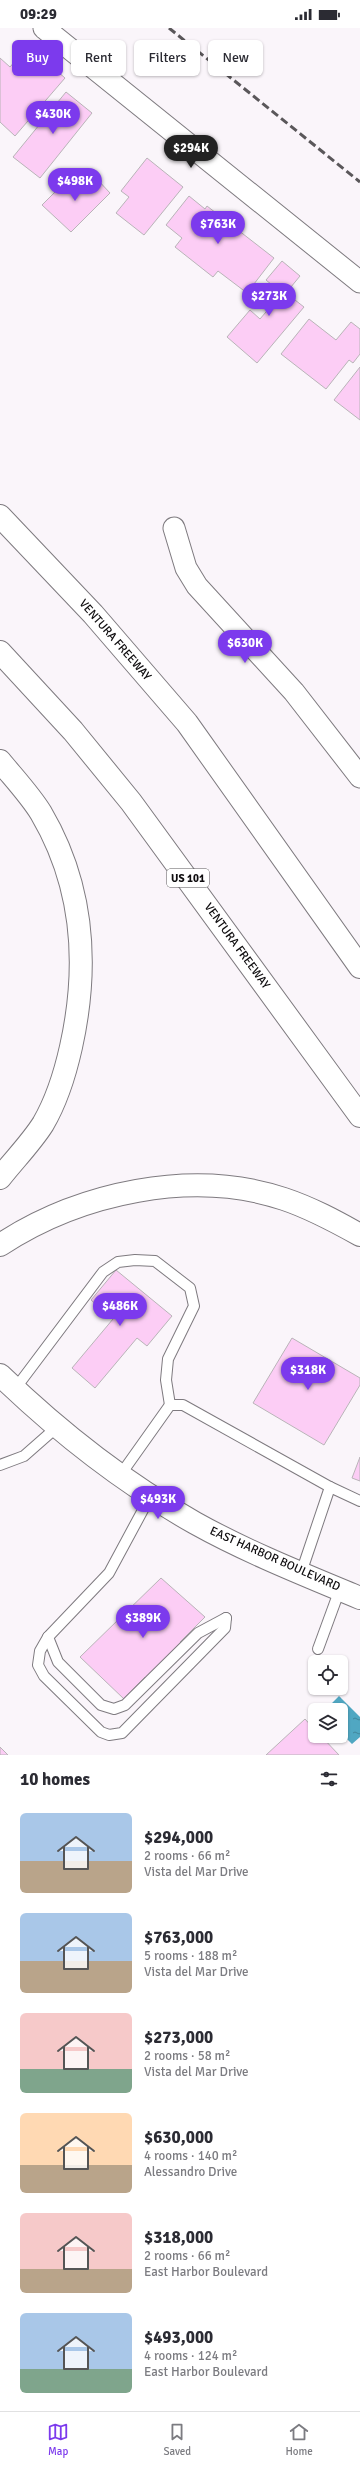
<!DOCTYPE html>
<html lang="en">
<head>
<meta charset="utf-8">
<style>
	:root { --surface:#fff; --page:#f7f7f7; --text:#2b2b33; --muted:#7c7c81; --line:#e1e1e2; --accent:#7c3aed }
	body { margin:0; font-family:Signika,sans-serif; background:var(--page); color:var(--text); height:100vh; display:flex; flex-direction:column; font-size:15px; white-space:nowrap }
	* { box-sizing:border-box; margin:0 }
	p { font-size:13px; color:var(--muted) }
	.icon { flex:none; width:22px; height:22px; fill:none; stroke:currentColor; stroke-width:2; stroke-linecap:round; stroke-linejoin:round }
	.map { position:relative; height:1727px; overflow:hidden }
	.drawer { display:flex; flex-direction:column; background:var(--surface); flex:1 }
	.drawer>* { flex:none }
	.top-card { position:absolute; left:12px; top:12px; width:336px; height:36px; display:flex; gap:8px }
	.buttons { position:absolute; left:308px; top:1627px; display:grid; gap:8px }
	.buttons a { display:grid; place-items:center; width:40px; height:40px; border-radius:6px; background:var(--surface); box-shadow:0 1px 3px #0004; font-size:20px }
	.price { position:absolute; translate:-50% -34px; padding:0 9px; border-radius:14px; background:var(--accent); color:#fff; font-size:13px; line-height:26px; filter:drop-shadow(0 1px 2px #0008) }
	.price::after { content:''; position:absolute; left:50%; top:24px; width:12px; height:9px; margin-left:-6px; background:inherit; clip-path:polygon(0 0,100% 0,50% 100%) }
	.price.on { background:#222; color:#fff }
	ul { padding:0; list-style:none }
	li { display:flex; align-items:center; gap:12px; height:100px; padding:0 20px }
	li span { display:grid; place-items:center; flex:none; width:112px; height:80px; border-radius:6px; color:#555 }
	li>.icon { margin-inline-start:auto }
	span .icon { width:48px; height:48px; fill:#fffc; stroke-width:1 }
	li b { font-size:17px }
	h2 { display:flex; justify-content:space-between; align-items:center; height:48px; padding:0 20px; font-size:17px }
	.pill { padding:0 14px; border-radius:6px; background:var(--surface); box-shadow:0 1px 3px #0004; font-size:14px; line-height:36px }
	.pill.on { background:var(--accent); color:#fff }
	.status { display:flex; justify-content:space-between; align-items:center; height:28px; padding:0 20px; background:var(--surface); direction:ltr }
	.status svg { height:11px; fill:currentColor }
	.tabs { display:flex; justify-content:space-around; align-items:center; height:56px; border-top:1px solid var(--line); background:var(--surface); font-size:11px; color:var(--muted) }
	.tabs a { display:grid; justify-items:center; gap:2px }
	.tabs .on { color:var(--accent) }
	.map>svg:first-child { display:block }
	.water { fill:url(#water-ripples) }
	.building { fill:#fccdf5; stroke:#b9b4b8 }
	.lines { fill:none; stroke-linecap:round; stroke-linejoin:round }
	.service-casing { stroke:#7e7a7f; stroke-width:12 }
	.minor-casing { stroke:#7e7a7f; stroke-width:23 }
	.secondary-casing { stroke:#7e7a7f; stroke-width:24 }
	.motorway-casing { stroke:#7e7a7f; stroke-width:24 }
	.service { stroke:#fff; stroke-width:10 }
	.minor { stroke:#fff; stroke-width:21 }
	.secondary { stroke:#fff; stroke-width:22 }
	.motorway { stroke:#fff; stroke-width:22 }
	.rail { stroke:#5a575a; stroke-width:3; stroke-dasharray:8 4; stroke-linecap:butt }
	.labels { text-anchor:middle; dominant-baseline:central; stroke-width:4; stroke-linejoin:round; paint-order:stroke }
	.shield { fill:#fff; stroke:#565556; stroke-width:1 }
	.shield-label { font-size:11px; font-weight:bold; fill:#0e0c0e }
	.street-label { font-size:12px; fill:#0e0c0e; stroke:#fff }
</style>
</head>
<body>
<div class="status"><b>09:29</b><svg viewBox="0 0 49 12"><path d="M0 12V9h3v3zM5 12V6h3v6zM10 12V3h3v9zM15 12V0h3v12zM26 1h20v11H26zM47 4h2v5h-2z"/></svg></div>
<div class="map">
<svg width="360" height="1727" viewBox="0 0 360 1727">
	<defs>
		<pattern id="water-ripples" width="26" height="14" patternUnits="userSpaceOnUse"><rect width="26" height="14" fill="#50a7c2"/><path d="M2 4q2-2 4 0t4 0M15 11q2-2 4 0t4 0" fill="none" stroke="#41869c"/></pattern>
	</defs>
	<rect width="100%" height="100%" fill="#faf5fa"/>
	<path class="water" d="M 339,1668 L 360,1689 L 360,1709 L 352,1716 L 341,1705 L 341,1682 L 325,1682 Z"/>
	<g class="building">
		<path d="M 28,18 L 65,50 L 15,108 L 0,94 L 0,30 L 10,39 Z"/>
		<path d="M 66,64 L 92,85 L 40,150 L 13,129 Z"/>
		<path d="M 147,130 L 183,159 L 144,207 L 116,185 L 129,169 L 121,163 Z"/>
		<path d="M 70,149 L 83,163 L 96,150 L 110,165 L 71,204 L 42,177 Z"/>
		<path d="M 189,168 L 205,181 L 207,178 L 274,230 L 247,265 L 218,243 L 213,249 L 175,219 L 182,210 L 166,197 Z"/>
		<path d="M 282,233 L 300,248 L 286,265 L 304,279 L 257,335 L 227,309 L 250,282 L 260,291 L 282,265 L 266,252 Z"/>
		<path d="M 309,291 L 336,312 L 351,294 L 360,301 L 360,326 L 353,335 L 349,332 L 326,361 L 281,326 Z"/>
		<path d="M 360,339 L 360,392 L 334,372 Z"/>
		<path d="M 116,1242 L 172,1288 L 147,1318 L 137,1310 L 95,1360 L 72,1340 L 113,1291 L 91,1272 Z"/>
		<path d="M 292,1310 L 360,1350 L 360,1357 L 324,1417 L 253,1375 Z"/>
		<path d="M 360,1429 L 360,1453 L 352,1450 Z"/>
		<path d="M 161,1550 L 205,1589 L 180,1614 L 183,1617 L 148,1652 L 145,1649 L 124,1671 L 80,1629 Z"/>
		<path d="M 305,1691 L 315,1702 L 315,1708 L 321,1708 L 339,1727 L 266,1727 Z"/>
		<path d="M 0,1719 L 8,1727 L 0,1727 Z"/>
	</g>
	<g class="lines">
		<defs>
			<g id="service">
				<path d="M 15,1361 L 103,1244 L 118,1234 L 135,1232 L 155,1233 L 190,1260 L 194,1278 L 168,1331 L 166,1352 L 170,1377"/>
				<path d="M 0,1437 L 24,1428 L 57,1399"/>
				<path d="M 121,1446 L 170,1377 L 183,1377 L 330,1459 L 360,1473"/>
				<path d="M 151,1467 L 109,1545 L 48,1609 L 40,1623 L 38,1637 L 44,1648 L 101,1704 L 109,1707 L 122,1705 L 225,1600 L 226,1590"/>
				<path d="M 301,1545 L 330,1459"/>
				<path d="M 48,1609 L 58,1634 L 101,1677 L 114,1681 L 125,1677 L 198,1605 L 226,1590"/>
				<path d="M 318,1621 L 340,1561"/>
			</g>
			<g id="minor">
				<path d="M 44,0 L 360,254"/>
				<path d="M 174,500 L 186,540 L 197,558 L 294,664 L 360,749"/>
			</g>
			<path id="secondary" d="M 0,1347 C 58,1403 124,1455 195,1495 C 247,1524 305,1547 360,1570"/>
			<g id="motorway">
				<path d="M 0,488 L 93,586 L 187,695 L 360,939"/>
				<path d="M 0,624 L 73,703 L 131,774 L 360,1088"/>
				<path d="M 0,733 C 13,749 30,767 41,785 C 84,858 89,938 71,1019 C 65,1046 57,1072 43,1096 C 31,1115 14,1132 0,1150"/>
				<path d="M 0,1217 C 79,1165 192,1140 284,1171 C 311,1180 335,1193 360,1207"/>
			</g>
		</defs>
		<use href="#service" class="service-casing"/>
		<use href="#minor" class="minor-casing"/>
		<use href="#secondary" class="secondary-casing"/>
		<use href="#motorway" class="motorway-casing"/>
		<use href="#service" class="service"/>
		<use href="#minor" class="minor"/>
		<use href="#secondary" class="secondary"/>
		<use href="#motorway" class="motorway"/>
		<path class="rail" d="M 169,0 L 360,154"/>
	</g>
	<g class="labels">
		<rect class="shield" x="167" y="841" width="42" height="18" rx="3"/>
		<g class="shield-label">
			<text x="188" y="850">US 101</text>
		</g>
		<g class="street-label">
			<text transform="translate(115 612) rotate(49)">VENTURA FREEWAY</text>
			<text transform="translate(237 918) rotate(54)">VENTURA FREEWAY</text>
			<text transform="translate(275 1531) rotate(24)">EAST HARBOR BOULEVARD</text>
		</g>
	</g>
</svg>
<div class="buttons">
<a><svg class="icon" aria-label="locate" viewBox="0 0 24 24"><circle cx="12" cy="12" r="6"/><path d="M12 2v4M12 18v4M2 12h4M18 12h4"/></svg></a>
<a><svg class="icon" aria-label="layers" viewBox="0 0 24 24"><path d="M12 4l9 5-9 5-9-5zM3 14l9 5 9-5"/></svg></a>
</div>
<b class="price" style="left:53px;top:107px">$430K</b>
<b class="price on" style="left:191px;top:141px">$294K</b>
<b class="price" style="left:75px;top:174px">$498K</b>
<b class="price" style="left:218px;top:217px">$763K</b>
<b class="price" style="left:269px;top:289px">$273K</b>
<b class="price" style="left:245px;top:636px">$630K</b>
<b class="price" style="left:120px;top:1299px">$486K</b>
<b class="price" style="left:308px;top:1363px">$318K</b>
<b class="price" style="left:158px;top:1492px">$493K</b>
<b class="price" style="left:143px;top:1611px">$389K</b>
<div class="top-card">
<a class="pill on">Buy</a>
<a class="pill">Rent</a>
<a class="pill">Filters</a>
<a class="pill">New</a>
</div>
</div>
<section class="drawer">
<h2>10 homes<svg class="icon" aria-label="filters" viewBox="0 0 24 24"><path d="M4 7h16M4 17h16"/><circle cx="9" cy="7" r="2"/><circle cx="15" cy="17" r="2"/></svg></h2>
<ul>
<li><span style="background:linear-gradient(#a9c7e8 60%,#b9a48a 0)"><svg class="icon" aria-label="home" viewBox="0 0 24 24"><path d="M3 11l9-7 9 7M6 9v11h12V9"/></svg></span><div><b>$294,000</b><p>2 rooms · 66 m²</p><p>Vista del Mar Drive</p></div></li>
<li><span style="background:linear-gradient(#a9c7e8 60%,#b9a48a 0)"><svg class="icon" aria-label="home" viewBox="0 0 24 24"><path d="M3 11l9-7 9 7M6 9v11h12V9"/></svg></span><div><b>$763,000</b><p>5 rooms · 188 m²</p><p>Vista del Mar Drive</p></div></li>
<li><span style="background:linear-gradient(#f6c9c9 70%,#7fa58c 0)"><svg class="icon" aria-label="home" viewBox="0 0 24 24"><path d="M3 11l9-7 9 7M6 9v11h12V9"/></svg></span><div><b>$273,000</b><p>2 rooms · 58 m²</p><p>Vista del Mar Drive</p></div></li>
<li><span style="background:linear-gradient(#ffd9b3 65%,#b9a48a 0)"><svg class="icon" aria-label="home" viewBox="0 0 24 24"><path d="M3 11l9-7 9 7M6 9v11h12V9"/></svg></span><div><b>$630,000</b><p>4 rooms · 140 m²</p><p>Alessandro Drive</p></div></li>
<li><span style="background:linear-gradient(#f6c9c9 70%,#b9a48a 0)"><svg class="icon" aria-label="home" viewBox="0 0 24 24"><path d="M3 11l9-7 9 7M6 9v11h12V9"/></svg></span><div><b>$318,000</b><p>2 rooms · 66 m²</p><p>East Harbor Boulevard</p></div></li>
<li><span style="background:linear-gradient(#a9c7e8 70%,#7fa58c 0)"><svg class="icon" aria-label="home" viewBox="0 0 24 24"><path d="M3 11l9-7 9 7M6 9v11h12V9"/></svg></span><div><b>$493,000</b><p>4 rooms · 124 m²</p><p>East Harbor Boulevard</p></div></li>
</ul>
</section>
<nav class="tabs">
<a class="on"><svg class="icon" aria-label="map" viewBox="0 0 24 24"><path d="M3 6l6-2 6 2 6-2v14l-6 2-6-2-6 2zM9 4v14M15 6v14"/></svg>Map</a>
<a><svg class="icon" aria-label="saved" viewBox="0 0 24 24"><path d="M7 4h10v16l-5-4-5 4z"/></svg>Saved</a>
<a><svg class="icon" aria-label="home" viewBox="0 0 24 24"><path d="M3 11l9-7 9 7M6 9v11h12V9"/></svg>Home</a>
</nav>
</body>
</html>
